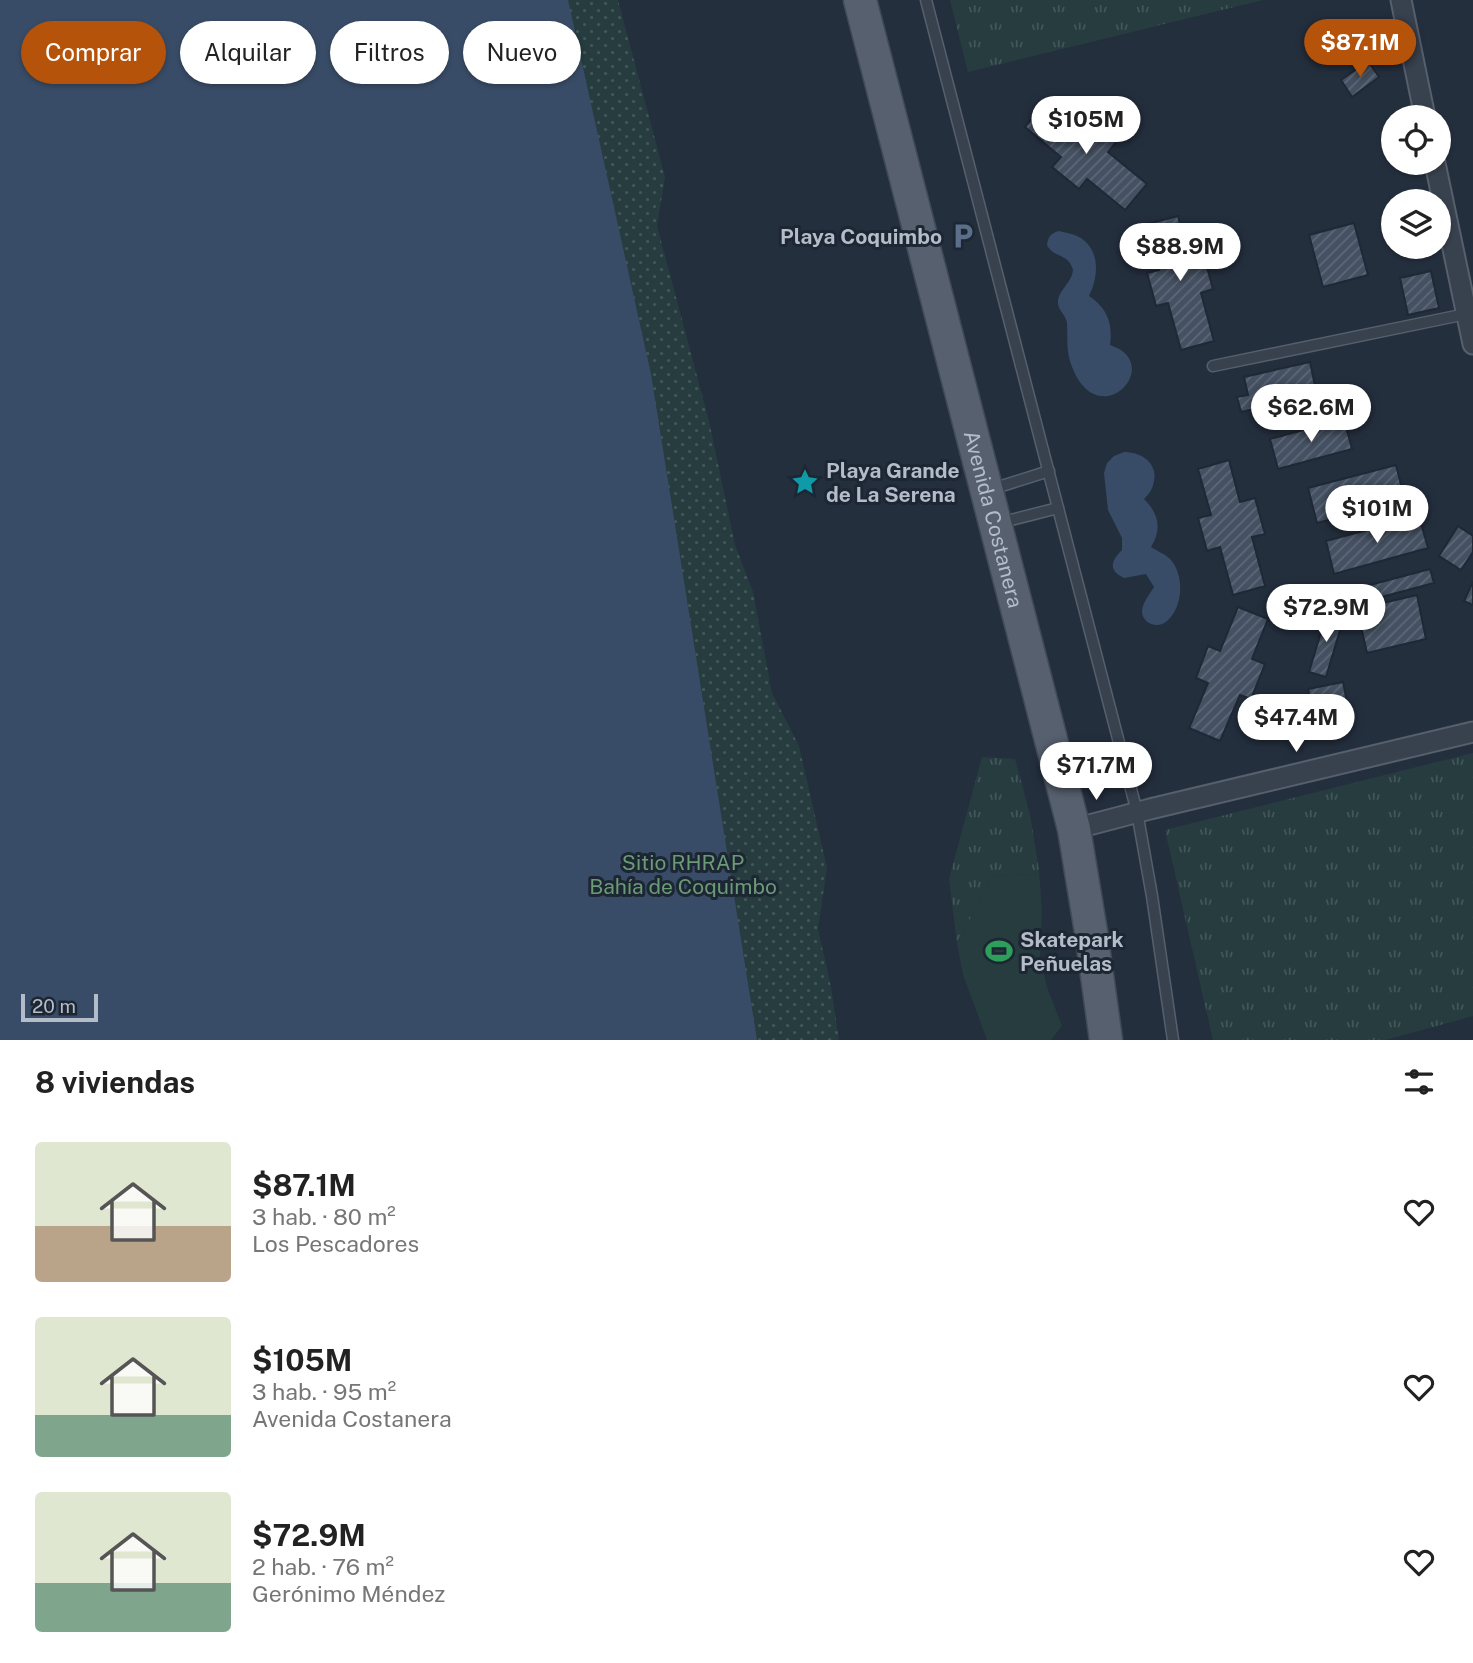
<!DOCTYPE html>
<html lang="es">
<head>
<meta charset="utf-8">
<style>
	:root { --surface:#fff; --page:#f2f2f2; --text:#222; --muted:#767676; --accent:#b45309 }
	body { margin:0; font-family:"Public Sans",sans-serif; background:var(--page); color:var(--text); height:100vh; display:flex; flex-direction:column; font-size:26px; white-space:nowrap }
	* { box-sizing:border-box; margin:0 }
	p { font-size:23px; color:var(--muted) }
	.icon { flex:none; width:38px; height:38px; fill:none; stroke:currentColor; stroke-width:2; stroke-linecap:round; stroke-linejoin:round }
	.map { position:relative; height:1040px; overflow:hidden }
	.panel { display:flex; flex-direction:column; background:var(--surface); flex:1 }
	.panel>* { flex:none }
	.banner { position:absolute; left:21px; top:21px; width:700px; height:63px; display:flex; gap:14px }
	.tools { position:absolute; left:1381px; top:105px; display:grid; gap:14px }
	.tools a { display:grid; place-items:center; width:70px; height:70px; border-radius:50%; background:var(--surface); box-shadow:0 2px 5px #0004; font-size:35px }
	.scale { position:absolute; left:21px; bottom:18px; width:77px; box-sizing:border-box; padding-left:7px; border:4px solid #b4bcc9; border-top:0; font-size:19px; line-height:24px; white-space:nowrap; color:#b4bcc9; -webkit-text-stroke:5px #1d2633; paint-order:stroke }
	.price { position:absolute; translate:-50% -60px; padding:0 16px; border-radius:24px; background:#fff; color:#222; font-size:23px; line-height:46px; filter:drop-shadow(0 2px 4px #0008) }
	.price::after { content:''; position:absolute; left:50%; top:42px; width:21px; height:16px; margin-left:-10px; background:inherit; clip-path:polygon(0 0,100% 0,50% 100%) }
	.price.current { background:var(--accent); color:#fff }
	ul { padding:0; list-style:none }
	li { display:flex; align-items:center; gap:21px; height:175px; padding:0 35px }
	li span { display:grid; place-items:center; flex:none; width:196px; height:140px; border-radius:7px; color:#555 }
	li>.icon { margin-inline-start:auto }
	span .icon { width:84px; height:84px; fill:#fffc; stroke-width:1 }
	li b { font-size:30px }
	h2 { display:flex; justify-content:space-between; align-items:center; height:84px; padding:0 35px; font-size:30px }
	.chip { padding:0 24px; border-radius:32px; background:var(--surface); box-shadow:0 2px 5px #0004; font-size:24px; line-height:63px }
	.chip.current { background:var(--accent); color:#fff }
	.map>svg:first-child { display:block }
	.grass { fill:url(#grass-tufts) }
	.park { fill:url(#park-dots) }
	.pitch { fill:#263c3f }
	.water { fill:#394c67 }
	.building { fill:url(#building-hatch); stroke:#1f2835; stroke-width:2 }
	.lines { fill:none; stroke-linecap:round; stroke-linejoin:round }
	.lane-casing { stroke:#565f6c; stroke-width:13 }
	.street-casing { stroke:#565f6c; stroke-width:23 }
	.primary-casing { stroke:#414a57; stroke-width:35 }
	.lane { stroke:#38414e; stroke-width:10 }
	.street { stroke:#38414e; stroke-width:19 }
	.primary { stroke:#56606e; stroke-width:32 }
	.labels { text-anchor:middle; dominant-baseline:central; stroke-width:6; stroke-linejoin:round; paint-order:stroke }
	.poi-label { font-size:21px; font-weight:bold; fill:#b4bcc9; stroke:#1d2633; text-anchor:start }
	.street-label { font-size:21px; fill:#b4bcc9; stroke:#1d2633 }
	.park-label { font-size:21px; fill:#6b9a76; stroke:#1d2633 }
</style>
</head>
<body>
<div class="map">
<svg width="1473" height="1040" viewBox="0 0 1473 1040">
	<defs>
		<pattern id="grass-tufts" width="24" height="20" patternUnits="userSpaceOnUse" patternTransform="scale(1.75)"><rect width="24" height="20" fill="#263c3f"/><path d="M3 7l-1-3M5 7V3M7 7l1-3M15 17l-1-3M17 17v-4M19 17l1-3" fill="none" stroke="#435659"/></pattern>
		<pattern id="park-dots" width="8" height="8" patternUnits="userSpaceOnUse" patternTransform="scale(1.75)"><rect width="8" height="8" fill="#263c3f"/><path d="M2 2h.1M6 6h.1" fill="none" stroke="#435659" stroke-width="1.8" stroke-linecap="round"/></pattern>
		<pattern id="building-hatch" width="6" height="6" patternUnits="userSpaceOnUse" patternTransform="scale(1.75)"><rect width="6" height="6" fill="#455162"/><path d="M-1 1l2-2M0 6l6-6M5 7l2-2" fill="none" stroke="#5d6877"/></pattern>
	</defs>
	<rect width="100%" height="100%" fill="#242f3e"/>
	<g class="grass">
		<path d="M 950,0 L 1263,0 L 968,72 Z"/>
		<path d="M 1473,753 L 1473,1016 L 1385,1040 L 1213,1040 L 1165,830 Z"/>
		<path d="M 982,757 L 1015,759 L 1030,814 L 1039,870 L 1033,874 L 993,876 L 957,944 L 949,879 Z"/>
	</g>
	<path class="park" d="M 359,0 L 618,0 L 665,177 L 657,226 L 709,421 L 735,545 L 753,592 L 772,693 L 799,746 L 827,868 L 818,929 L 831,987 L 839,1040 L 566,1040 Z"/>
	<path class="pitch" d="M 1039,870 L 1042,911 L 1040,957 L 1047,987 L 1062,1026 L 1051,1040 L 987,1040 L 963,975 L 957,944 L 993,876 L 1033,874 Z"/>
	<g class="water">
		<path d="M 0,0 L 568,0 L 651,374 L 757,1040 L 0,1040 Z"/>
		<path d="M 1059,231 C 1067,233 1074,234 1081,238 C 1101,252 1098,277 1089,296 C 1107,308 1113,323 1110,345 C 1168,364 1095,440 1070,361 C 1066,348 1068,336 1067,323 C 1066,315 1059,311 1058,304 C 1057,291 1072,283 1073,270 C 1068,252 1054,259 1047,245 C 1048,237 1051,233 1059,231 Z"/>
		<path d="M 1124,452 C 1142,452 1160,464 1153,485 C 1152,490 1148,495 1144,499 C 1159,514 1162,529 1151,547 C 1157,551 1165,554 1170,559 C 1185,575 1183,607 1167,621 C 1158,629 1143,624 1142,612 C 1142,603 1150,594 1154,587 L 1146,574 L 1124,578 C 1107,570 1112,560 1122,550 L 1122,538 L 1108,510 L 1104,473 L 1107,463 L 1114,456 Z"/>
	</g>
	<g class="building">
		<path d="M 1368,61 L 1379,77 L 1352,97 L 1341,80 Z"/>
		<path d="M 1045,102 L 1078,130 L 1087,118 L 1116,142 L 1108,152 L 1147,184 L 1125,210 L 1087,179 L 1079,189 L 1052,167 L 1061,157 L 1025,127 Z"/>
		<path d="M 1178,216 L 1189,257 L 1203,253 L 1213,289 L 1201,293 L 1214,341 L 1181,350 L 1168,303 L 1156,306 L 1147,273 L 1159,270 L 1147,224 Z"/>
		<path d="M 1354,223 L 1368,275 L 1323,287 L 1309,235 Z"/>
		<path d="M 1431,271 L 1439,308 L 1408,315 L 1400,278 Z"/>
		<path d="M 1310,362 L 1317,395 L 1241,412 L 1237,397 L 1248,395 L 1244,377 Z"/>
		<path d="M 1344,419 L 1352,449 L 1278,469 L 1270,439 Z"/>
		<path d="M 1229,460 L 1240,502 L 1255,498 L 1265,534 L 1252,537 L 1265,586 L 1233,595 L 1220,547 L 1207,551 L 1198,518 L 1211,515 L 1198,469 Z"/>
		<path d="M 1396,465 L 1405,500 L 1317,523 L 1308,488 Z"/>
		<path d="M 1419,516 L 1428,548 L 1334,574 L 1326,541 Z"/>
		<path d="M 1458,526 L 1473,536 L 1473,552 L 1461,570 L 1439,556 Z"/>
		<path d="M 1430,569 L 1434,583 L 1340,608 L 1336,594 Z"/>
		<path d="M 1473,582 L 1473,605 L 1464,601 Z"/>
		<path d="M 1417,595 L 1426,639 L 1367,653 L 1357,609 Z"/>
		<path d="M 1238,607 L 1268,619 L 1252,659 L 1265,664 L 1251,699 L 1240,695 L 1220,741 L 1189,728 L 1208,683 L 1196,678 L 1208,646 L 1220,651 Z"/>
		<path d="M 1327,612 L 1344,617 L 1326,677 L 1309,672 Z"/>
		<path d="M 1343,682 L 1350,716 L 1314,723 L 1308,689 Z"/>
	</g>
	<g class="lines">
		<defs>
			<g id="lane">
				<path d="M 926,0 L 1137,812 L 1152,896 L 1173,1040"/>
				<path d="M 1213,366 L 1466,314"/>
				<path d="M 989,490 L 1049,471"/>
				<path d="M 999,523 L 1058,508"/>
			</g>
			<g id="street">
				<path d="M 1401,0 L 1425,117"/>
				<path d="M 1435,163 L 1473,344"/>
				<path d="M 1074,829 L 1150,809 L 1473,732"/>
			</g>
			<g id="primary">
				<path id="s1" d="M 860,0 L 1074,829 L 1091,932 L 1106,1040"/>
			</g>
		</defs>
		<use href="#lane" class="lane-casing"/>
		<use href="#street" class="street-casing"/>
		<use href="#primary" class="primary-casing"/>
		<use href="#lane" class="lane"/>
		<use href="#street" class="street"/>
		<use href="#primary" class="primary"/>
	</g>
	<defs>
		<symbol id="parking-bare" viewBox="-9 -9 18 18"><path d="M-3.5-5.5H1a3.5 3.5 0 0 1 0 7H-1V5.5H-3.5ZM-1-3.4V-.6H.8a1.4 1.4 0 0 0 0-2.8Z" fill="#5c6f8a" stroke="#1d2633" stroke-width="2.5" paint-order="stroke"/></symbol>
		<symbol id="sight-bare" viewBox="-9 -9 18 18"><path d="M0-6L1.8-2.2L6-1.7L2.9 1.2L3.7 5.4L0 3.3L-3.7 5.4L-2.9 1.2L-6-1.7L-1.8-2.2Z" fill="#0f9aa8" stroke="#1d2633" stroke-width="2.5" paint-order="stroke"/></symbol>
		<symbol id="stadium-bare" viewBox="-9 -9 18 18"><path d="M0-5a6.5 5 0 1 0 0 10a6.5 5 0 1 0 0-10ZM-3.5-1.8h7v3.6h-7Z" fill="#2e9e5b" stroke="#1d2633" stroke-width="2.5" paint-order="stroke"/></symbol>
	</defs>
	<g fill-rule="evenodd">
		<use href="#parking-bare" x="944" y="217" width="38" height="38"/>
		<use href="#sight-bare" x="786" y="463" width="38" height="38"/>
		<use href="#stadium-bare" x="980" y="932" width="38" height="38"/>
	</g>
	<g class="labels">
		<g class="poi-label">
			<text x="942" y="236" text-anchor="end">Playa Coquimbo</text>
			<text x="826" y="470">Playa Grande<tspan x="826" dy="24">de La Serena</tspan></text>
			<text x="1020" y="939">Skatepark<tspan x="1020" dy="24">Peñuelas</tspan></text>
		</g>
		<g class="street-label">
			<text stroke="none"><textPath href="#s1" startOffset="536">Avenida Costanera</textPath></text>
		</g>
		<g class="park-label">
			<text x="683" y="862">Sitio RHRAP<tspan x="683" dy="24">Bahía de Coquimbo</tspan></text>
		</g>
	</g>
</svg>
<div class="tools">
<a><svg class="icon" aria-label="locate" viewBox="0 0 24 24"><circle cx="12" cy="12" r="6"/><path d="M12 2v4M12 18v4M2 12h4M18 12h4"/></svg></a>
<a><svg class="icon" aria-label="layers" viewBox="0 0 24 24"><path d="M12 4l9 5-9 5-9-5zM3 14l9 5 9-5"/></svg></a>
</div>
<div class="scale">20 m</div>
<b class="price current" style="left:1360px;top:79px">$87.1M</b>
<b class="price" style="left:1086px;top:156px">$105M</b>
<b class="price" style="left:1180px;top:283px">$88.9M</b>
<b class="price" style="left:1311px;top:444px">$62.6M</b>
<b class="price" style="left:1377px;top:545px">$101M</b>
<b class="price" style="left:1326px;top:644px">$72.9M</b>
<b class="price" style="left:1296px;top:754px">$47.4M</b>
<b class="price" style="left:1096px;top:802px">$71.7M</b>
<div class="banner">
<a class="chip current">Comprar</a>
<a class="chip">Alquilar</a>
<a class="chip">Filtros</a>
<a class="chip">Nuevo</a>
</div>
</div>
<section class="panel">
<h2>8 viviendas<svg class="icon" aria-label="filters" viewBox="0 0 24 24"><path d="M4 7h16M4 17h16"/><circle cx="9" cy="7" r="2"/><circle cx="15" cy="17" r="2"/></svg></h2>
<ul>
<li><span style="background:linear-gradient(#dfe7d0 60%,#b9a48a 0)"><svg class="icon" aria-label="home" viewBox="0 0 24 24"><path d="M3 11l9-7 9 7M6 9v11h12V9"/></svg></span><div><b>$87.1M</b><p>3 hab. · 80 m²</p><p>Los Pescadores</p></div><svg class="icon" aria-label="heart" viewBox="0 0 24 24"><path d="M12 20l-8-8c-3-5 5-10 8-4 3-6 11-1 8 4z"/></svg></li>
<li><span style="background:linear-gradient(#dfe7d0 70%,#7fa58c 0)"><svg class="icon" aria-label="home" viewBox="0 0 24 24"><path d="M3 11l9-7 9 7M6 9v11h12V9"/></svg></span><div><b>$105M</b><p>3 hab. · 95 m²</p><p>Avenida Costanera</p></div><svg class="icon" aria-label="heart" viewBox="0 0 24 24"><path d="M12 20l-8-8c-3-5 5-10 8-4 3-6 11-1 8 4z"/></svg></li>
<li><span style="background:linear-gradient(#dfe7d0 65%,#7fa58c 0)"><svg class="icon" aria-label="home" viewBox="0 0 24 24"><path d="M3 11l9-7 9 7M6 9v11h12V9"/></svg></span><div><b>$72.9M</b><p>2 hab. · 76 m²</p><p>Gerónimo Méndez</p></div><svg class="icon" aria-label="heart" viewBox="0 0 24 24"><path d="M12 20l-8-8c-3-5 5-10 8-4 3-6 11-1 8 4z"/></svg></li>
</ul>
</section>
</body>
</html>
